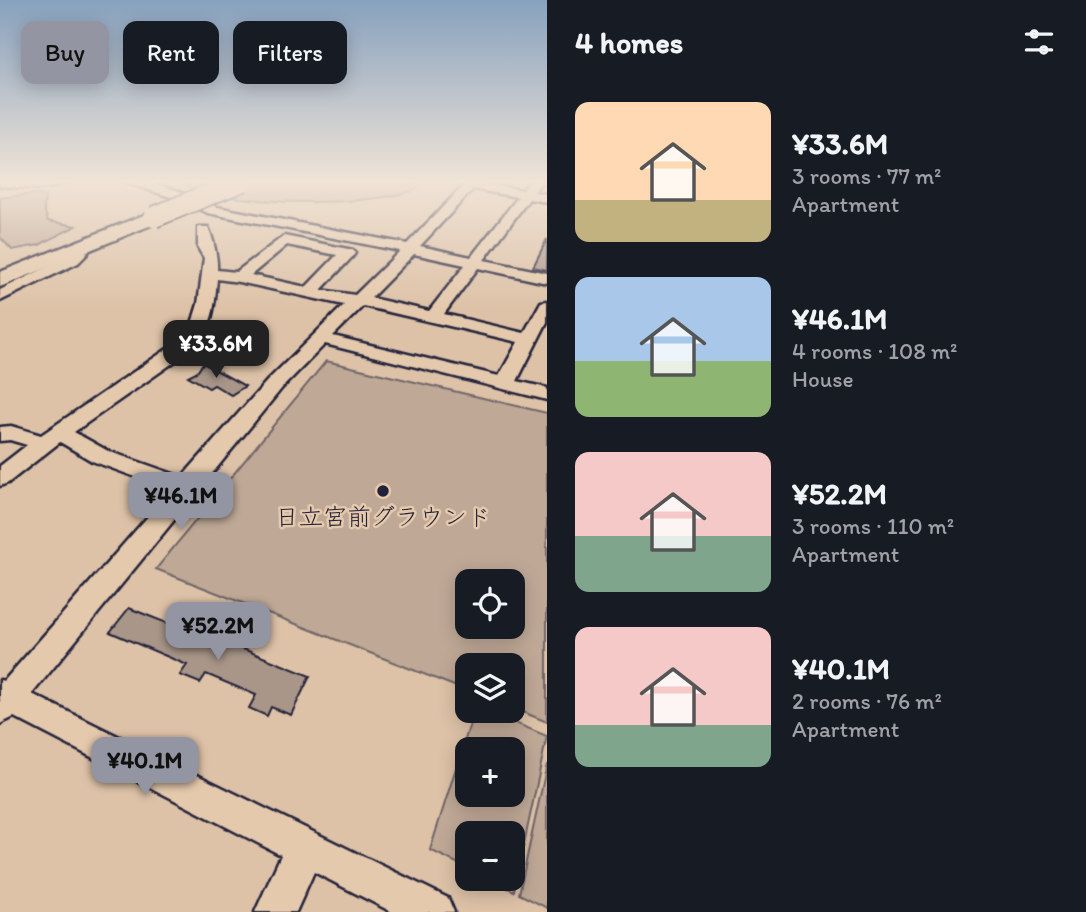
<!DOCTYPE html>
<html lang="en">
<head>
<meta charset="utf-8">
<style>
	:root { --surface:#171b24; --page:#20242c; --text:#f1f3f6; --muted:#9ea1a6; --accent:#9495a2 }
	body { margin:0; font-family:Itim,"Klee One",sans-serif; background:var(--page); color:var(--text); height:100vh; display:flex; flex-direction:column; font-size:26px; white-space:nowrap }
	* { box-sizing:border-box; margin:0 }
	p { font-size:23px; color:var(--muted) }
	.icon { flex:none; width:38px; height:38px; fill:none; stroke:currentColor; stroke-width:2; stroke-linecap:round; stroke-linejoin:round }
	.map { position:relative; flex:1; overflow:hidden }
	.details { display:flex; flex-direction:column; background:var(--surface); width:539px }
	.details>* { flex:none }
	.guide { position:absolute; left:21px; top:21px; width:420px; height:63px; display:flex; gap:14px }
	.tools { position:absolute; left:455px; top:569px; display:grid; gap:14px }
	.tools a { display:grid; place-items:center; width:70px; height:70px; border-radius:14px; background:var(--surface); box-shadow:0 4px 18px #0003; font-size:35px }
	.price { position:absolute; translate:-50% -60px; padding:0 16px; border-radius:14px; background:var(--accent); color:#111; font-size:23px; line-height:46px; filter:drop-shadow(0 2px 4px #0008) }
	.price::after { content:''; position:absolute; left:50%; top:42px; width:21px; height:16px; margin-left:-10px; background:inherit; clip-path:polygon(0 0,100% 0,50% 100%) }
	.price.selected { background:#222; color:#fff }
	ul { padding:0; list-style:none }
	li { display:flex; align-items:center; gap:21px; height:175px; padding:0 28px }
	li span { display:grid; place-items:center; flex:none; width:196px; height:140px; border-radius:14px; color:#555 }
	li>.icon { margin-inline-start:auto }
	span .icon { width:84px; height:84px; fill:#fffc; stroke-width:1 }
	li b { font-size:30px }
	h2 { display:flex; justify-content:space-between; align-items:center; height:84px; padding:0 28px; font-size:30px }
	.tag { padding:0 24px; border-radius:14px; background:var(--surface); box-shadow:0 4px 18px #0003; font-size:24px; line-height:63px }
	.tag.selected { background:var(--accent); color:#111 }
	main { display:flex; flex:1; min-height:0 }
	.map>svg:first-child { display:block }
	.green { fill:#bfa896; stroke:#706568; stroke-width:2; fill-rule:evenodd }
	.building { fill:#a99689; stroke:#22223b; stroke-width:2 }
	.lines { fill:none; stroke-linecap:round; stroke-linejoin:round }
	.minor-casing { stroke:#22223b; stroke-width:5 }
	.highway-casing { stroke:#22223b; stroke-width:5 }
	.minor { fill:#e5c9ac; fill-rule:evenodd }
	.highway { fill:#e5c9ac; fill-rule:evenodd }
	.highway-bridge-casing { stroke:#22223b; stroke-width:24; stroke-linecap:butt }
	.highway-bridge { stroke:#e5c9ac; stroke-width:20 }
	.poi-dot { fill:#22223b; stroke:#e5c9ac; stroke-width:2.5 }
	.labels { text-anchor:middle; dominant-baseline:central; stroke-width:5; stroke-linejoin:round; paint-order:stroke }
	.poi-label { font-size:24px; fill:#22223b; stroke:#e5c9ac }
</style>
</head>
<body>
<main>
<div class="map">
<svg width="547" height="912" viewBox="0 0 547 912">
	<rect width="100%" height="100%" fill="#ddc2a7"/>
	<filter id="ink" filterUnits="userSpaceOnUse"><feTurbulence type="fractalNoise" baseFrequency=".0143" numOctaves="2"/><feDisplacementMap in="SourceGraphic" scale="14" xChannelSelector="R" yChannelSelector="G"/><feConvolveMatrix kernelMatrix="1 2 1 2 8 2 1 2 1" color-interpolation-filters="sRGB"/></filter>
	<g filter="url(#ink)">
		<g class="green">
			<path d="M 179,181 L 414,181 L 418,188 C 381,208 212,207 179,181 Z"/>
			<path d="M 33,194 L 45,196 L 44,209 L 48,221 L 76,226 L 39,245 L 12,250 L 0,237 L 0,198 Z"/>
			<path d="M 326,361 L 547,413 L 547,722 L 513,708 L 513,665 L 467,665 L 467,691 L 156,569 ZM 513,581 L 513,626 L 467,626 L 467,581 Z"/>
			<path d="M 474,711 L 486,711 L 547,736 L 514,891 L 488,879 L 513,878 L 513,833 L 467,833 L 467,868 L 430,850 ZM 513,749 L 513,794 L 467,794 L 467,749 Z"/>
			<path d="M 547,764 L 547,908 L 519,894 Z"/>
		</g>
		<g class="building">
			<path d="M 547,239 L 547,270 L 533,267 Z"/>
			<path d="M 203,363 L 245,386 L 231,395 L 214,385 L 209,388 L 188,376 L 198,371 Z"/>
			<path d="M 129,608 L 199,636 L 201,632 L 310,676 L 291,715 L 271,707 L 267,716 L 249,708 L 256,695 L 206,674 L 200,683 L 180,675 L 187,665 L 110,632 Z"/>
		</g>
		<g class="lines">
			<defs>
				<g id="minor">
					<path d="M 0,181 L 68,181 C 52,193 20,187 0,186 Z"/>
					<path d="M 122,181 C 153,179 188,194 217,207 L 407,244 L 468,181 L 523,190 L 530,181 L 542,181 L 534,192 L 547,194 L 547,202 L 529,199 L 484,260 L 547,273 L 547,283 L 478,268 L 444,314 L 524,333 L 541,302 L 547,301 L 547,322 L 517,381 L 547,388 L 547,400 L 325,344 L 282,388 L 32,694 L 448,898 L 454,912 L 392,912 L 314,872 L 296,912 L 255,912 L 281,855 L 14,717 L 0,724 L 0,680 L 4,681 L 171,490 L 92,461 L 60,442 L 8,483 L 0,486 L 0,466 L 27,445 L 10,440 L 0,441 L 0,427 L 11,426 L 41,435 L 176,343 L 190,330 L 198,304 L 204,258 L 198,248 L 198,227 L 208,227 C 213,238 218,258 217,270 L 236,272 L 284,236 L 353,250 L 355,253 L 353,256 L 321,290 L 355,295 L 400,251 L 208,213 L 183,201 ZM 473,189 L 518,197 L 471,257 L 420,246 ZM 287,245 L 337,255 L 306,287 L 251,275 ZM 414,254 L 465,265 L 429,311 L 371,298 ZM 217,279 L 239,282 L 344,305 L 268,380 L 182,477 L 108,451 L 74,432 L 190,351 C 213,327 214,312 217,279 ZM 363,306 L 518,342 L 499,376 L 333,336 Z"/>
					<path d="M 76,245 L 88,253 L 78,263 L 0,301 L 0,290 L 68,257 L 72,253 L 69,249 Z"/>
				</g>
				<path id="highway" d="M 154,211 L 164,217 L 161,221 L 0,287 L 0,272 Z"/>
			</defs>
			<use href="#minor" class="minor-casing"/>
			<use href="#highway" class="highway-casing"/>
			<use href="#minor" class="minor"/>
			<use href="#highway" class="highway"/>
			<defs>
				<path id="highway-bridge" d="M 154,217 L 242,181"/>
			</defs>
			<use href="#highway-bridge" class="highway-bridge-casing"/>
			<use href="#highway-bridge" class="highway-bridge"/>
		</g>
	</g>
	<linearGradient id="sky" x2="0" y2="1"><stop stop-color="#87a1be"/><stop offset="0.59" stop-color="#f0e4d7"/><stop offset="1" stop-color="#f0e4d7" stop-opacity="0"/></linearGradient>
	<rect width="547" height="308" fill="url(#sky)"/>
	<circle class="poi-dot" cx="383" cy="491" r="7"/>
	<g class="labels">
		<g class="poi-label">
			<text x="383" y="516">日立宮前グラウンド</text>
		</g>
	</g>
</svg>
<div class="tools">
<a><svg class="icon" aria-label="locate" viewBox="0 0 24 24"><circle cx="12" cy="12" r="6"/><path d="M12 2v4M12 18v4M2 12h4M18 12h4"/></svg></a>
<a><svg class="icon" aria-label="layers" viewBox="0 0 24 24"><path d="M12 4l9 5-9 5-9-5zM3 14l9 5 9-5"/></svg></a>
<a>+</a>
<a>−</a>
</div>
<b class="price selected" style="left:216px;top:380px">¥33.6M</b>
<b class="price" style="left:181px;top:532px">¥46.1M</b>
<b class="price" style="left:218px;top:662px">¥52.2M</b>
<b class="price" style="left:145px;top:797px">¥40.1M</b>
<div class="guide">
<a class="tag selected">Buy</a>
<a class="tag">Rent</a>
<a class="tag">Filters</a>
</div>
</div>
<section class="details">
<h2>4 homes<svg class="icon" aria-label="filters" viewBox="0 0 24 24"><path d="M4 7h16M4 17h16"/><circle cx="9" cy="7" r="2"/><circle cx="15" cy="17" r="2"/></svg></h2>
<ul>
<li><span style="background:linear-gradient(#ffd9b3 70%,#c2b280 0)"><svg class="icon" aria-label="home" viewBox="0 0 24 24"><path d="M3 11l9-7 9 7M6 9v11h12V9"/></svg></span><div><b>¥33.6M</b><p>3 rooms · 77 m²</p><p>Apartment</p></div></li>
<li><span style="background:linear-gradient(#a9c7e8 60%,#8fb573 0)"><svg class="icon" aria-label="home" viewBox="0 0 24 24"><path d="M3 11l9-7 9 7M6 9v11h12V9"/></svg></span><div><b>¥46.1M</b><p>4 rooms · 108 m²</p><p>House</p></div></li>
<li><span style="background:linear-gradient(#f6c9c9 60%,#7fa58c 0)"><svg class="icon" aria-label="home" viewBox="0 0 24 24"><path d="M3 11l9-7 9 7M6 9v11h12V9"/></svg></span><div><b>¥52.2M</b><p>3 rooms · 110 m²</p><p>Apartment</p></div></li>
<li><span style="background:linear-gradient(#f6c9c9 70%,#7fa58c 0)"><svg class="icon" aria-label="home" viewBox="0 0 24 24"><path d="M3 11l9-7 9 7M6 9v11h12V9"/></svg></span><div><b>¥40.1M</b><p>2 rooms · 76 m²</p><p>Apartment</p></div></li>
</ul>
</section>
</main>
</body>
</html>
